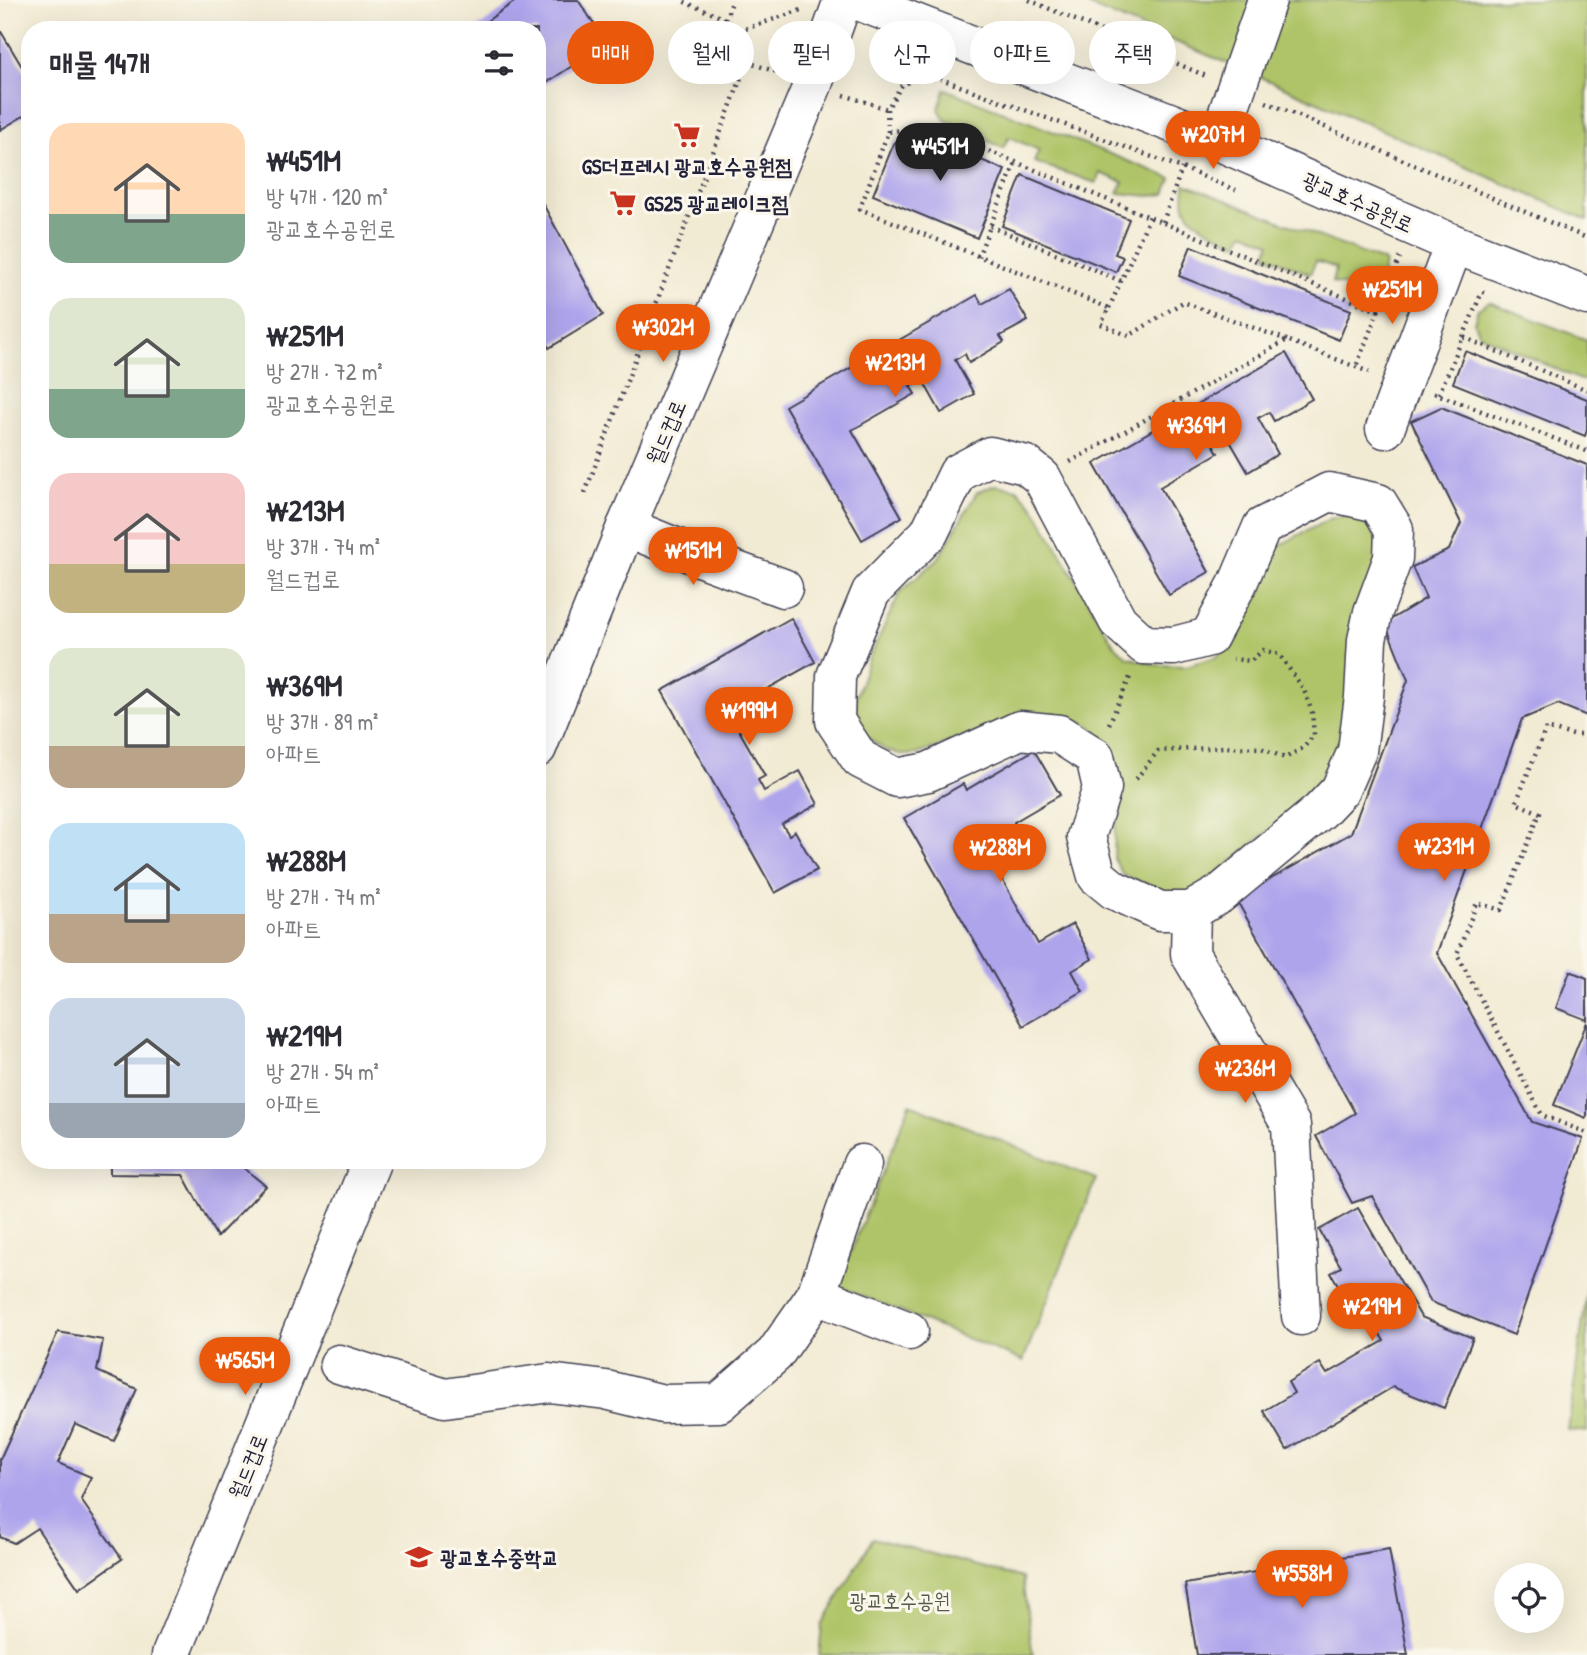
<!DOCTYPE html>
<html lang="ko">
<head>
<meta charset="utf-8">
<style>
	:root { --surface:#fff; --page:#f2f2f3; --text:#2b2b33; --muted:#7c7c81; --accent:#ea580c }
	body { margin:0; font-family:"Patrick Hand","Poor Story",sans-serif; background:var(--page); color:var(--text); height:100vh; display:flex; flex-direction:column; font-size:26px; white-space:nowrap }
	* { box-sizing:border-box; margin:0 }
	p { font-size:23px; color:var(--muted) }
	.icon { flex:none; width:38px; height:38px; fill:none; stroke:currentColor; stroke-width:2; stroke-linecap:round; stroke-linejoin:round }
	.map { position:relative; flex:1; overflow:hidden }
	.sheet { position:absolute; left:21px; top:21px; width:525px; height:1148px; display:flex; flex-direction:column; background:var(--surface); border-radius:28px; box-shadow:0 7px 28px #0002 }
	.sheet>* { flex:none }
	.top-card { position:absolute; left:567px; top:21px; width:665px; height:63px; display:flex; gap:14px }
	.buttons { position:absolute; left:1494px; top:1563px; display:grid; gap:14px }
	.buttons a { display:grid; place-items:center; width:70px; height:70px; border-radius:50%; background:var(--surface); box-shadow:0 7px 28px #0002; font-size:35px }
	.price { position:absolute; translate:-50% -60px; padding:0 16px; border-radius:24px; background:var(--accent); color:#fff; font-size:23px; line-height:46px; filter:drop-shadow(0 2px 4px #0008) }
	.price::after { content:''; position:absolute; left:50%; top:42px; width:21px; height:16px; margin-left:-10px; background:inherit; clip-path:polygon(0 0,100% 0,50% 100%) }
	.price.selected { background:#222; color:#fff }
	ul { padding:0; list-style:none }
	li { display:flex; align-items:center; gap:21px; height:175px; padding:0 28px }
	li span { display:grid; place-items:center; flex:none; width:196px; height:140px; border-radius:21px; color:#555 }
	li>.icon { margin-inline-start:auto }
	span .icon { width:84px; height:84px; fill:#fffc; stroke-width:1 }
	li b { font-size:30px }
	h2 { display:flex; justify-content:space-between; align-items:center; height:84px; padding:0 28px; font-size:30px }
	.pill { padding:0 24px; border-radius:32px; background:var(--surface); box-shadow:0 7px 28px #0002; font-size:24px; line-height:63px }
	.pill.selected { background:var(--accent); color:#fff }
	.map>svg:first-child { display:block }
	.green { fill:#afc468; stroke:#687352; stroke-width:2 }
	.building { fill:#aea4ec }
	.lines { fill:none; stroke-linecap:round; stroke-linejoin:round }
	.minor-casing { stroke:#414052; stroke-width:41 }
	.path { stroke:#414052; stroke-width:4.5; stroke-dasharray:2 5; stroke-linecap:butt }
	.minor { stroke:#fff; stroke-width:38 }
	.labels { text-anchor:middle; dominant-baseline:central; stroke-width:6; stroke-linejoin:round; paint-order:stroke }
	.poi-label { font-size:21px; font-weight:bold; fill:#22223b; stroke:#fbf7ec; text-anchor:start }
	.street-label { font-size:21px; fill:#22223b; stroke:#fbf7ec }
	.park-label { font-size:21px; fill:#535b4b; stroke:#fbf7ec }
</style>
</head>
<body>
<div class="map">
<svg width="1587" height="1655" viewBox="0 0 1587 1655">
	<rect width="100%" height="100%" fill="#fbf7ec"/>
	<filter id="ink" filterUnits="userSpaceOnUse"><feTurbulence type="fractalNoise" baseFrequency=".0143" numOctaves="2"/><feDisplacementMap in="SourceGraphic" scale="14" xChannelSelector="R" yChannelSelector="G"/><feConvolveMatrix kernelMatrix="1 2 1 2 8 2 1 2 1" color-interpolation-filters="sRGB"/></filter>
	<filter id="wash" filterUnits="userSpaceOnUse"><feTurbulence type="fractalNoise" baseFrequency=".00686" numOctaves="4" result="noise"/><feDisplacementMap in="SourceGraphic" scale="28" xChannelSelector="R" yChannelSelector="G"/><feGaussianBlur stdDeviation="1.57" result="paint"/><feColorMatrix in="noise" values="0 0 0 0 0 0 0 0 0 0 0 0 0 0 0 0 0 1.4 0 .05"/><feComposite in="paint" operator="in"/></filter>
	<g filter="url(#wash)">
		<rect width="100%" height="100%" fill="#f2ebd4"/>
		<g class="green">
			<path d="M 1076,0 L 1587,0 L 1587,220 L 1279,85 Z"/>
			<path d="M 945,89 L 1171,178 L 1165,194 L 1149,196 L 1118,193 L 1123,182 L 1100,173 L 1096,183 L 1034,162 L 1039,150 L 1009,137 L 1003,148 L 945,120 L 939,109 Z"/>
			<path d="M 1185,184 L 1385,262 L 1381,280 C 1361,288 1352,290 1332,282 L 1336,268 L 1316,261 L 1310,274 L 1266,255 L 1270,243 L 1244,232 L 1237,244 C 1222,236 1189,224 1185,206 C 1183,199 1185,191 1185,184 Z"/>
			<path d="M 1489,302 L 1587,340 L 1587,380 L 1580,380 L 1479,334 L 1474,323 L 1478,309 Z"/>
			<path d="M 995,485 L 1017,489 L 1034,507 L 1112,642 L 1127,657 L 1156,665 L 1186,666 L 1216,657 L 1227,648 L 1241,629 L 1271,555 L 1280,545 L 1329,519 L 1350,514 L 1367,520 L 1381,548 L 1346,748 L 1326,783 L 1190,896 L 1165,892 L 1123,875 L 1114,859 L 1115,829 L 1120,807 L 1121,784 L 1117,761 L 1091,726 L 1055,713 L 1019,717 L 918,754 L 904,755 L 887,751 L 867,737 L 857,723 L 856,697 L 868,661 L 900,592 L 938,559 L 977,492 Z"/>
			<path d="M 910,1104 L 1096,1179 L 1023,1361 L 837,1286 Z"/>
			<path d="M 1587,1290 L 1587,1432 L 1568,1430 Z"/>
			<path d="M 873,1538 L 1022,1578 L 1033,1655 L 819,1655 L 822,1625 Z"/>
		</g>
		<g id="blocks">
			<g class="building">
				<path d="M 517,0 L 578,0 L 607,43 L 537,89 L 537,30 L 474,30 Z"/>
				<path d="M 0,30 L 30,80 L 30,112 L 0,130 Z"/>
				<path d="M 917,133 L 1005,170 L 977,238 L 873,195 L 894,143 Z"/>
				<path d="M 1022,175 L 1129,219 L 1115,254 L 1123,257 L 1116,272 L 1002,226 Z"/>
				<path d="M 537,193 L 603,315 L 549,348 L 537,326 Z"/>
				<path d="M 1191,246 L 1351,310 L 1339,340 L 1179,276 Z"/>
				<path d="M 1009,289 L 1028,321 L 1000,336 L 1004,342 L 969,363 L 965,354 L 955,360 L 974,394 L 941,413 L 922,379 L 910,386 L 915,394 L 852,430 L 902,517 L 862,540 L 785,406 L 977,295 L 982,304 Z"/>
				<path d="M 1465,351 L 1587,399 L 1587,430 L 1585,436 L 1453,383 Z"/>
				<path d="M 1286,353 L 1312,399 L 1274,421 L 1269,412 L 1258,418 L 1278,454 L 1248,472 L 1227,436 L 1213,444 L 1218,453 L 1160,487 L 1209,572 L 1169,595 L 1094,464 Z"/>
				<path d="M 1441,407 L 1587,465 L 1587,716 L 1558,704 L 1522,719 L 1437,953 L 1532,1122 L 1583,1139 L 1514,1335 L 1431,1302 L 1372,1196 L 1352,1203 L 1316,1136 L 1355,1113 L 1236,899 L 1351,833 L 1408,680 L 1385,623 L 1426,598 L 1412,567 L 1449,550 L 1461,523 L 1411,421 Z"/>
				<path d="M 791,618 L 815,662 L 728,711 L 765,776 L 758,780 L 764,791 L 800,771 L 818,804 L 782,824 L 789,835 L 795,831 L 817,870 L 775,893 L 662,691 Z"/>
				<path d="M 1034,750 L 1060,795 L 1014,822 L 1023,837 L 989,856 L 1038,944 L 1073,924 L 1092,959 L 1072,971 L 1083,991 L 1023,1026 L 904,818 L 963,784 L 966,790 Z"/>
				<path d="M 1570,971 L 1587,978 L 1587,1020 L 1556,1008 Z"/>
				<path d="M 1587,1022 L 1587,1115 L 1586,1118 L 1554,1105 Z"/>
				<path d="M 110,1160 L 242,1160 L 240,1165 L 266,1186 L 217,1237 L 183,1175 L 110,1174 Z"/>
				<path d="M 1358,1208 L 1421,1317 L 1473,1338 L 1444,1408 L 1393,1387 L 1287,1450 L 1264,1411 L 1294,1393 L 1288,1382 L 1320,1363 L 1327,1374 L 1384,1341 L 1361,1302 L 1351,1307 L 1331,1273 L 1341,1267 L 1319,1230 Z"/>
				<path d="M 58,1332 L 103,1340 L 97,1371 L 137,1389 L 114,1441 L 75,1424 L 58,1463 L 91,1477 L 81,1500 L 122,1559 L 79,1589 L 37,1528 L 14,1543 L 0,1537 L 0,1459 Z"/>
				<path d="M 1389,1549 L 1408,1655 L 1197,1655 L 1185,1584 Z"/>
			</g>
		</g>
	</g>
	<g filter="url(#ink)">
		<use href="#blocks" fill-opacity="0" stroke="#414052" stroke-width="2"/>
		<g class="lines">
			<defs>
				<g id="minor">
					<path d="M 856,0 L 1218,141 L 1454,244 L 1587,296"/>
					<path d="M 1218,141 L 1267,0"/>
					<path d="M 1385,429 L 1454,244"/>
					<path d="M 990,456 L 1026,465 L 1042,478 L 1118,621 L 1144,645 L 1174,646 L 1209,637 L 1238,583 L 1262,527 L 1329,492 L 1378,503 L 1394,529 L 1393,558 L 1373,612 L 1367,640 L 1364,697 L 1357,751 L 1340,790 L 1320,811 L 1220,894 L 1191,911 L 1160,911 L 1114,890 L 1097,876 L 1086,837 L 1102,788 L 1095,757 L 1059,734 L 1020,730 L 928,772 L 897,778 L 860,759 L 835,721 L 836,676 L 871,592 L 929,533 L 958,473 Z"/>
					<path d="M 626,527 L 707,560 L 783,588"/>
					<path d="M 537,748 L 626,527 L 813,84 L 843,0"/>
					<path d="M 1191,911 L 1190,954 L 1291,1125 L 1301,1316"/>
					<path d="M 816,1295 L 909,1331"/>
					<path d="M 339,1364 L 445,1398 L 549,1383 L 606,1390 L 663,1404 L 719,1403 L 775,1354 L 816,1295 L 862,1164"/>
					<path d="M 171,1655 L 372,1160"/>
				</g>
			</defs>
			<use href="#minor" class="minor-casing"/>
			<g class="path">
				<path d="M 1029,0 L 1206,76"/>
				<path d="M 725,19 L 733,0"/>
				<path d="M 739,31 L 804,9"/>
				<path d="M 876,45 L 902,85"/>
				<path d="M 747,62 L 780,73"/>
				<path d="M 844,95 L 887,109"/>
				<path d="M 1266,102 L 1587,238"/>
				<path d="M 888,132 L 887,109 L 902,85 L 919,77 L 941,79 L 1182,168 L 1236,190"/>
				<path d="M 1163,222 L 1182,168"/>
				<path d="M 990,226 L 1121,281"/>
				<path d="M 978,257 L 1016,161"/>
				<path d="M 1109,308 L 1150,216"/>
				<path d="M 1378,311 L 1400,257"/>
				<path d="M 1463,337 L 1482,292 L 1485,293"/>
				<path d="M 1287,340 L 1183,302 L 1129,336 L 1101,324 L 1109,308 L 860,209 L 888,132 L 928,126 L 1378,311 L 1356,367"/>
				<path d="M 1434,393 L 1587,451"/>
				<path d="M 1439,394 L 1463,337 L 1587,390"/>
				<path d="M 1070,462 L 1287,340 L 1369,372"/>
				<path d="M 585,493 L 747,62 L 739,31 L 725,19 L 680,0"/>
				<path d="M 1109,724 L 1131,675"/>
				<path d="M 1587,735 L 1573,735 L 1546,728 L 1516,803 L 1540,813 L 1501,910 L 1477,903 L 1457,954 L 1542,1115 L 1587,1133"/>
				<path d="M 1136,779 L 1158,751 L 1224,747 L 1261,748 L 1285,758 L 1303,748 L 1314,735 L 1312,712 L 1304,690 L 1279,654 L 1263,650 L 1251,661 L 1233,659"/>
			</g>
			<use href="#minor" class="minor"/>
		</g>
	</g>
	<defs>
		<symbol id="supermarket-bare" viewBox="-9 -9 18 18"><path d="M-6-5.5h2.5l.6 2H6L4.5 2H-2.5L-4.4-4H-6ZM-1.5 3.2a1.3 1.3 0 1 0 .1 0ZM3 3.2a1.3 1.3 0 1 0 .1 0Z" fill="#c8321e" stroke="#fbf7ec" stroke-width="2.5" paint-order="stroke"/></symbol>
		<symbol id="school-bare" viewBox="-9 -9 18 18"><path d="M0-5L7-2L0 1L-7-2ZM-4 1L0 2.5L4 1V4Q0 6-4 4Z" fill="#c8321e" stroke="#fbf7ec" stroke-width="2.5" paint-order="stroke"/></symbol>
	</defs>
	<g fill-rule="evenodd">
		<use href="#supermarket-bare" x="668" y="116" width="38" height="38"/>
		<use href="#supermarket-bare" x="604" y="184" width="38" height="38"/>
		<use href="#school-bare" x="400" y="1538" width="38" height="38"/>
	</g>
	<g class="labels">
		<g class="poi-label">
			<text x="687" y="166" text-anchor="middle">GS더프레시 광교호수공원점</text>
			<text x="644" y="203">GS25 광교레이크점</text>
			<text x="440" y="1557">광교호수중학교</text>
		</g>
		<g class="street-label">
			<text transform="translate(1358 202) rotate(24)">광교호수공원로</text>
			<text transform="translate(666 432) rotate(-67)">월드컵로</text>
			<text transform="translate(248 1466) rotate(-68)">월드컵로</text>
		</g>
		<g class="park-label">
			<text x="900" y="1600">광교호수공원</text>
		</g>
	</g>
</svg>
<div class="buttons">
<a><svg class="icon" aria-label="locate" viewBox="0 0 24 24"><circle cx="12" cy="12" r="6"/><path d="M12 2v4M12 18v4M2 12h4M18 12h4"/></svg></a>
</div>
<b class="price" style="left:1213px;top:171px">₩207M</b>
<b class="price selected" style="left:940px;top:183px">₩451M</b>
<b class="price" style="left:1392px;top:326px">₩251M</b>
<b class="price" style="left:663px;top:364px">₩302M</b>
<b class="price" style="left:895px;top:399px">₩213M</b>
<b class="price" style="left:1196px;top:462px">₩369M</b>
<b class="price" style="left:693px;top:587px">₩151M</b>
<b class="price" style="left:749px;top:747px">₩199M</b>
<b class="price" style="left:1444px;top:883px">₩231M</b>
<b class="price" style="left:1000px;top:884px">₩288M</b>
<b class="price" style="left:1245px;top:1105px">₩236M</b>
<b class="price" style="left:1372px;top:1343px">₩219M</b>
<b class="price" style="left:245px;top:1397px">₩565M</b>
<b class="price" style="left:1302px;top:1610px">₩558M</b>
<div class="top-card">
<a class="pill selected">매매</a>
<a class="pill">월세</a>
<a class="pill">필터</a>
<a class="pill">신규</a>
<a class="pill">아파트</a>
<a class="pill">주택</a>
</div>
<section class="sheet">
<h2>매물 14개<svg class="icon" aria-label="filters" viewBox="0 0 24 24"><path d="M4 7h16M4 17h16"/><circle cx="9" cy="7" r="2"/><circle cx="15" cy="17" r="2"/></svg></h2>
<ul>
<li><span style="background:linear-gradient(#ffd9b3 65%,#7fa58c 0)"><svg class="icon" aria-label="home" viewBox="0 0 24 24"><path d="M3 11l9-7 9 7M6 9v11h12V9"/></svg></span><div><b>₩451M</b><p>방 4개 · 120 m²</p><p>광교호수공원로</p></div></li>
<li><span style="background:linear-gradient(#dfe7d0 65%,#7fa58c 0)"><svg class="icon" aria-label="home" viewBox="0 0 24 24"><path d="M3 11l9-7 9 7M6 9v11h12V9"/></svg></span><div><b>₩251M</b><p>방 2개 · 72 m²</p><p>광교호수공원로</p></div></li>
<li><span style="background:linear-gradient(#f6c9c9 65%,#c2b280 0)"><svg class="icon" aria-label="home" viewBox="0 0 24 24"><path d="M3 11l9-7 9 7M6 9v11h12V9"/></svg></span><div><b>₩213M</b><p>방 3개 · 74 m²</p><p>월드컵로</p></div></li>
<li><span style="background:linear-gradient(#dfe7d0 70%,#b9a48a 0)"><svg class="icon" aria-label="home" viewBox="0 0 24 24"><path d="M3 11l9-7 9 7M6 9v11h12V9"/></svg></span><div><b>₩369M</b><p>방 3개 · 89 m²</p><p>아파트</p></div></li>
<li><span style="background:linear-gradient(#bfe0f5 65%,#b9a48a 0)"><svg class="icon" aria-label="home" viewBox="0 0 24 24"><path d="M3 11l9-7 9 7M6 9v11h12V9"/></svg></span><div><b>₩288M</b><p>방 2개 · 74 m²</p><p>아파트</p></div></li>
<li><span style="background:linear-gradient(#c9d6e8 75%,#9aa5b1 0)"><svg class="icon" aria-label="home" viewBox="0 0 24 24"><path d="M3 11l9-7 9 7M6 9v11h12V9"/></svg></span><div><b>₩219M</b><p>방 2개 · 54 m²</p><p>아파트</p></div></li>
</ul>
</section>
</div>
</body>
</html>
